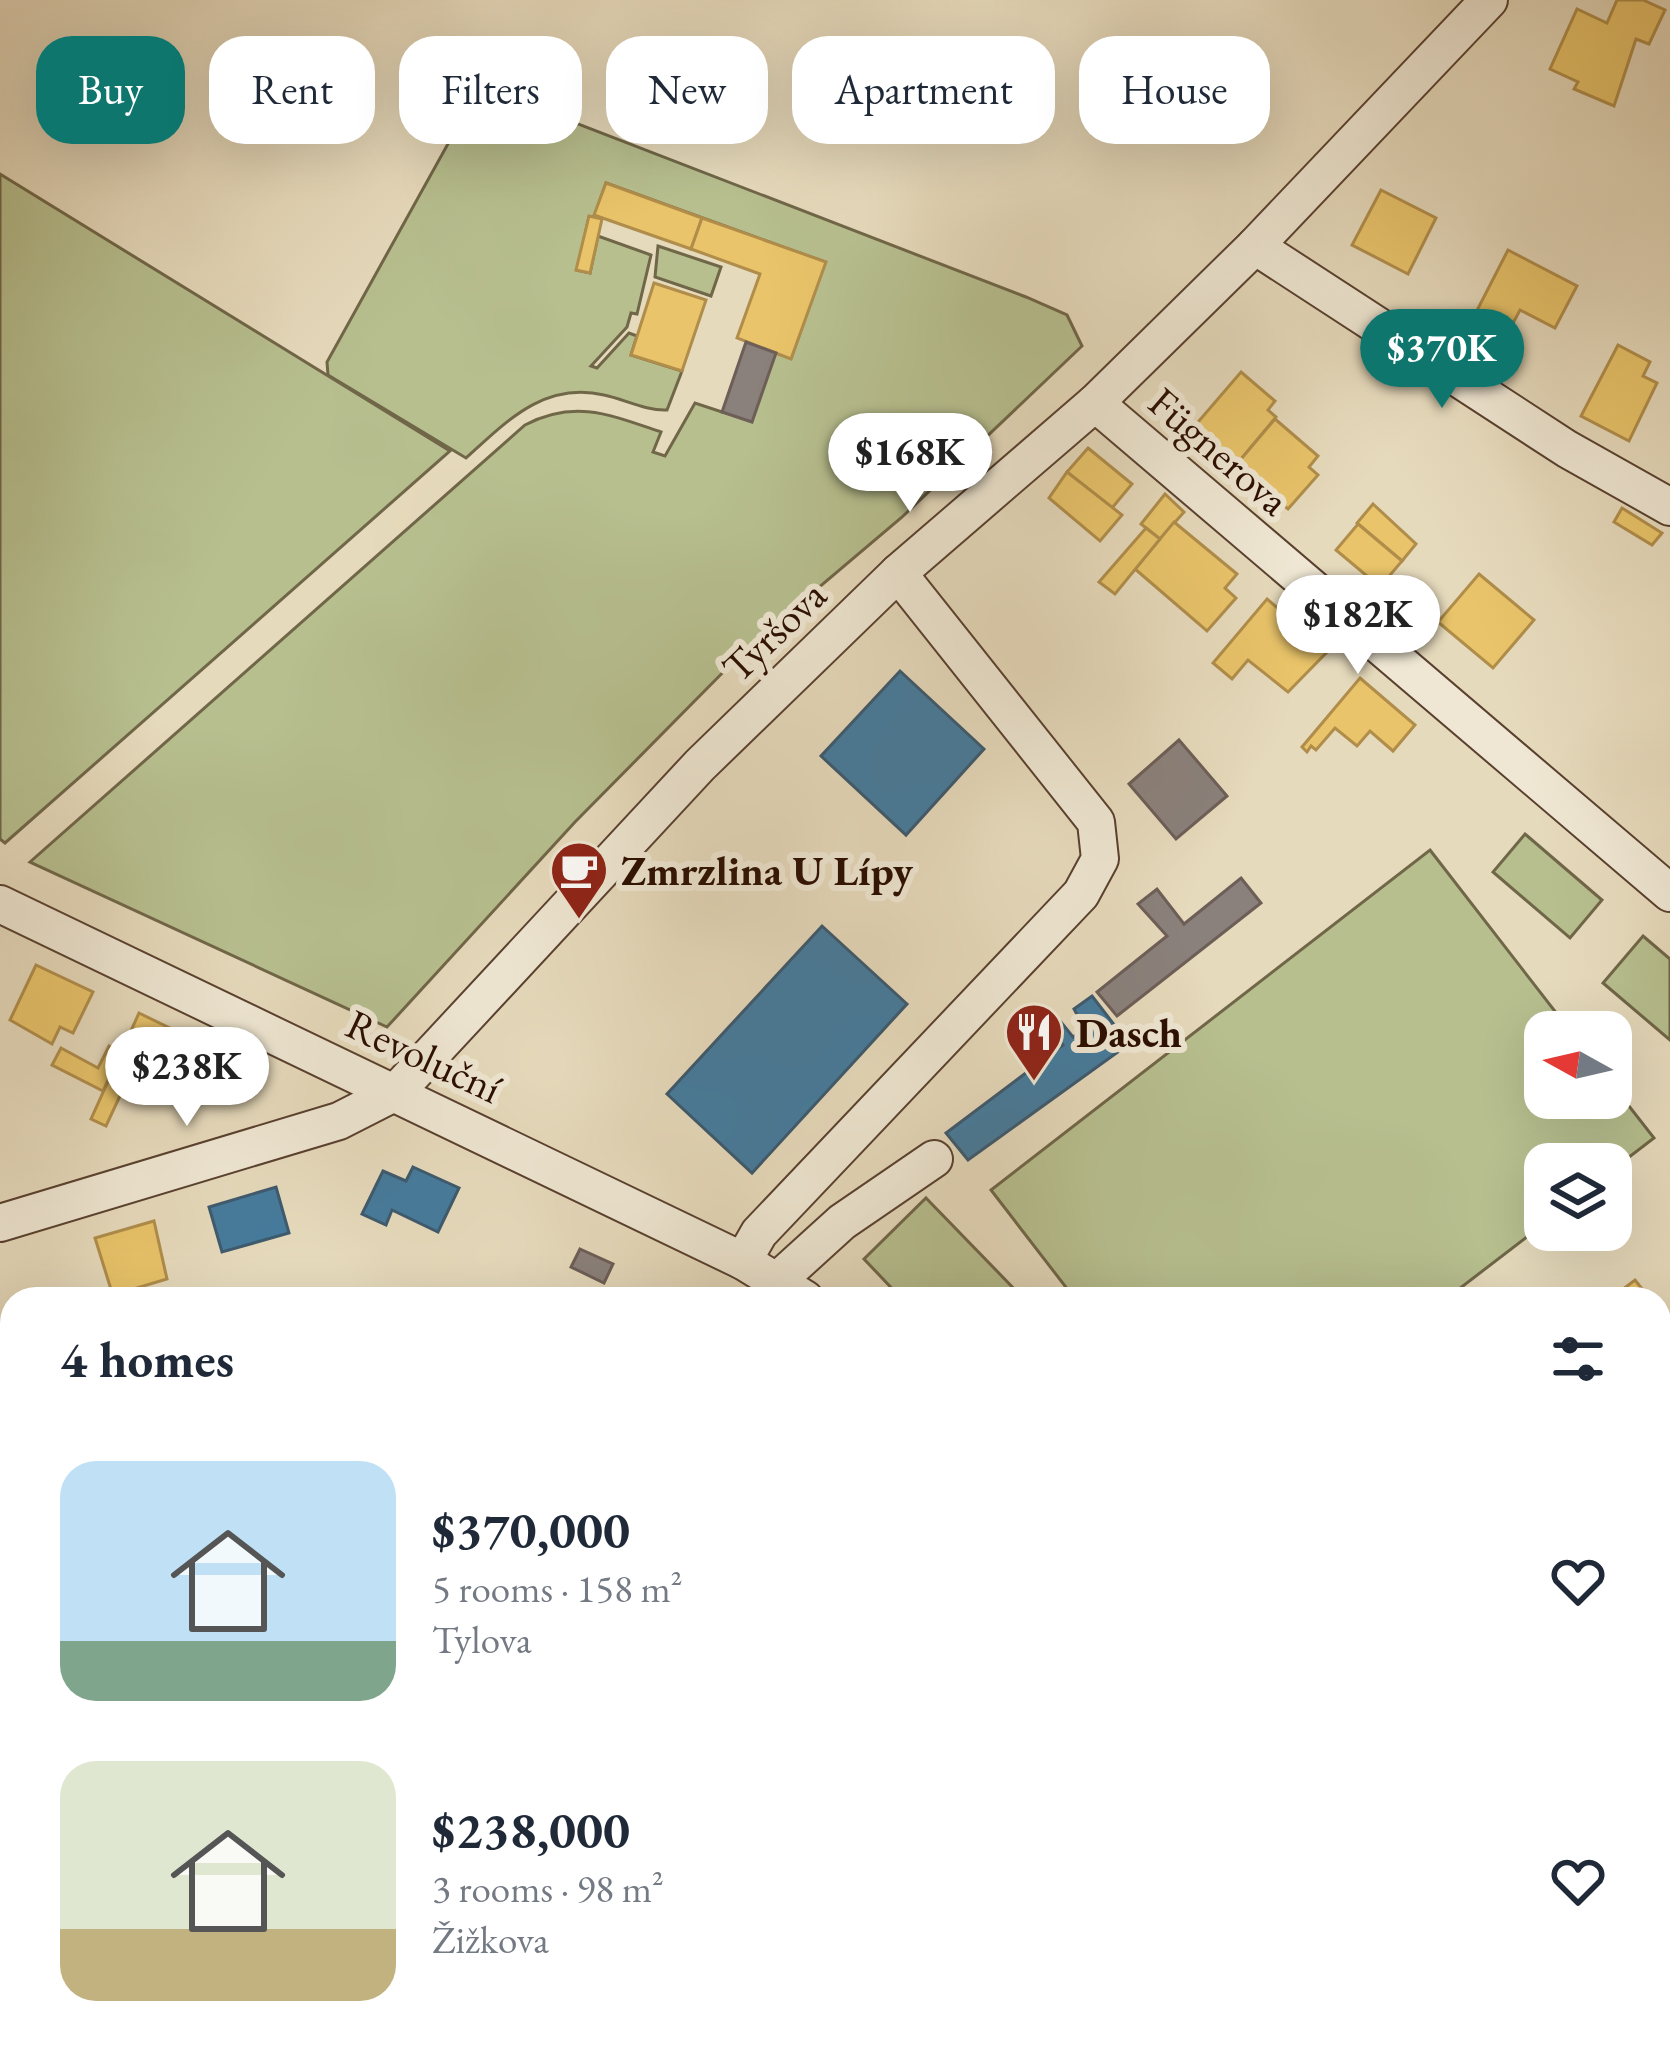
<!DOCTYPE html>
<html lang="en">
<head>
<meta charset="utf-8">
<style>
	:root { --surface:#fff; --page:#f6f6f7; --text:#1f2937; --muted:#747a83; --accent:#0f766e }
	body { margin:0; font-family:"EB Garamond",serif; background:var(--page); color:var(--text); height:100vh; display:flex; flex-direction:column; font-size:45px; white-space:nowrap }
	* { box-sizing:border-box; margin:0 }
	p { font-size:39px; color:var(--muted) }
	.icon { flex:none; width:66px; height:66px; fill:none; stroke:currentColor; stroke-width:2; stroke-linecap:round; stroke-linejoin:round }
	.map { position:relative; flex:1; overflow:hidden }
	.details { position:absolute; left:0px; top:1287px; width:1671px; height:771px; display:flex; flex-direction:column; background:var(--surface); border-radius:36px 36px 0 0; box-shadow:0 12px 48px #0002 }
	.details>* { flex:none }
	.hud { position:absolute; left:36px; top:36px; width:1599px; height:108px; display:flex; gap:24px }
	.needle { width:78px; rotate:278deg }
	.fabs { position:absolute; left:1524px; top:1011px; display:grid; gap:24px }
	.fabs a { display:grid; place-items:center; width:108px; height:108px; border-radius:24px; background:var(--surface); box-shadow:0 12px 48px #0002; font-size:60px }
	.price { position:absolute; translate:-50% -102px; padding:0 27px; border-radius:42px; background:#fff; color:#222; font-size:39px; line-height:78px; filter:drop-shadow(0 3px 6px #0008) }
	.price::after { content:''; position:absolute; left:50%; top:72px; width:36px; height:27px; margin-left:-18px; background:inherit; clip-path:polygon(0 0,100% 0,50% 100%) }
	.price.current { background:var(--accent); color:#fff }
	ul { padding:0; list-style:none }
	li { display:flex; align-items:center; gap:36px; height:300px; padding:0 60px }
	li span { display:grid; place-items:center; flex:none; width:336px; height:240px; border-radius:36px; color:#555 }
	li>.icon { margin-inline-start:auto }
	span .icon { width:144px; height:144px; fill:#fffc; stroke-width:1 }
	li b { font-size:51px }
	h2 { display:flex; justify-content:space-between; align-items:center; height:144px; padding:0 60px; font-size:51px }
	.tag { padding:0 42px; border-radius:36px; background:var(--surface); box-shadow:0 12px 48px #0002; font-size:42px; line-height:108px }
	.tag.current { background:var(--accent); color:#fff }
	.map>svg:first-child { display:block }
	.green { fill:#b7bf8f; stroke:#706648; stroke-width:3 }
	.homes { fill:#e9c46a; stroke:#b08d4a; stroke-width:3 }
	.public { fill:#457b9d; stroke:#3d5a6e; stroke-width:3 }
	.industry { fill:#8a817c; stroke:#6d5e57; stroke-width:3 }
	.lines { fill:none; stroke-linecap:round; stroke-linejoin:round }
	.minor-casing { stroke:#59402f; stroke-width:40 }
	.minor { stroke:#efe7d3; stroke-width:36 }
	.labels { text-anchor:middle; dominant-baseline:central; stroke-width:12; stroke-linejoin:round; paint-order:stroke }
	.street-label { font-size:42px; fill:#2a0d00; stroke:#efe7d3 }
	.poi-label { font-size:42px; font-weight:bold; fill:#2a0d00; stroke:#efe7d3; text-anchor:start }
</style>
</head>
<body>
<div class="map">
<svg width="1670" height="2057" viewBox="0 0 1670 2057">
	<rect width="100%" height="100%" fill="#e6dabc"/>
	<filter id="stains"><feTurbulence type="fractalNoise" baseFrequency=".00167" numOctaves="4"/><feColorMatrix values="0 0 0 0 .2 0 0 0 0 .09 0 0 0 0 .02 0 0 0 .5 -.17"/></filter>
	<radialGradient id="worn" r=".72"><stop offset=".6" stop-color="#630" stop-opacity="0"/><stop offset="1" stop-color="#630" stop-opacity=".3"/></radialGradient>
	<g class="green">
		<path d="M 480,86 L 1026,297 L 1067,315 L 1082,346 L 901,518 L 746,649 L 575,822 L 387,1027 L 30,862 L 525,425 C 575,399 611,415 661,432 L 653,452 L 665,456 L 695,403 L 722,412 L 776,353 L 791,358 L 825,262 L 606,183 L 594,217 L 589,217 L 577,270 L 590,273 L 598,236 L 651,255 L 637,314 L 631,313 L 627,327 L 591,366 L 597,368 L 629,333 L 637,336 L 631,355 L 682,371 L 667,410 C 646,411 624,399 604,395 C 544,381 506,422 466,458 L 328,375 L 327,362 Z"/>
		<path d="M 0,174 L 450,451 L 5,843 L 0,839 Z"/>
		<path d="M 658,246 L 721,267 L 711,296 L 655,277 Z"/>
		<path d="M 1525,834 L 1602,900 L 1570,938 L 1493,872 Z"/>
		<path d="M 1430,850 L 1571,1032 L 1545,1032 L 1545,1098 L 1611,1098 L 1611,1083 L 1654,1138 L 1611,1171 L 1611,1164 L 1545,1164 L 1545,1223 L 1446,1299 L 1075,1299 L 991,1190 Z"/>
		<path d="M 1643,936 L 1670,959 L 1670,1040 L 1603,983 Z"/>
		<path d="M 926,1198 L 1024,1299 L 902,1299 L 864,1259 Z"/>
	</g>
	<g class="homes">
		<path d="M 1617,0 L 1643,0 L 1665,10 L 1649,44 L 1636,39 L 1614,106 L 1574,89 L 1578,82 L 1550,69 L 1577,9 L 1607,23 Z"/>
		<path d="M 606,183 L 702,218 L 691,249 L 594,215 Z"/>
		<path d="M 1381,190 L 1436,218 L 1408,274 L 1352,245 Z"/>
		<path d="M 589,216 L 602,219 L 590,273 L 576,270 Z"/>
		<path d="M 702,218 L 826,262 L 791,359 L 737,338 L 760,274 L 691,249 Z"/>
		<path d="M 1508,250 L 1577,286 L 1555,328 L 1520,310 L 1501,346 L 1468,328 Z"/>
		<path d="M 654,283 L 706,300 L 682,371 L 631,355 Z"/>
		<path d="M 1618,345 L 1650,362 L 1643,376 L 1657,383 L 1629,441 L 1581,416 Z"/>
		<path d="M 1241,372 L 1275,401 L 1268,410 L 1276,417 L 1236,465 L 1192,429 Z"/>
		<path d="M 1275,419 L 1318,456 L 1309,467 L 1318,475 L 1288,509 L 1236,465 Z"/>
		<path d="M 1088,448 L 1132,484 L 1112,508 L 1067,472 Z"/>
		<path d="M 1067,472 L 1122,515 L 1100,541 L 1049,498 Z"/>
		<path d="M 1165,494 L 1184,512 L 1160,539 L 1141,524 Z"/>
		<path d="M 1373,504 L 1416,544 L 1402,561 L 1357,523 Z"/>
		<path d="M 1622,508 L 1662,533 L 1652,545 L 1614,522 Z"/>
		<path d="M 1174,522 L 1237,574 L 1225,588 L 1236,598 L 1207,631 L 1135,569 Z"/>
		<path d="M 1358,524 L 1402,561 L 1380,587 L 1336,550 Z"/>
		<path d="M 1146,528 L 1160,539 L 1115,594 L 1099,582 Z"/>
		<path d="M 1479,574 L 1534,620 L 1493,668 L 1438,622 Z"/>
		<path d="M 1267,599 L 1328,651 L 1288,692 L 1248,660 L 1232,679 L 1213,663 Z"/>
		<path d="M 1360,678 L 1415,725 L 1393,751 L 1370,731 L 1357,746 L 1335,728 L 1316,750 L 1311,746 L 1307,752 L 1302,747 Z"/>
		<path d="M 36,965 L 93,992 L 73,1033 L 60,1027 L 52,1044 L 10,1020 Z"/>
		<path d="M 139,1013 L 229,1057 L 210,1097 L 145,1067 L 147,1062 L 138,1057 L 106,1126 L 91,1119 Z"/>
		<path d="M 109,1046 L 121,1053 L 103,1091 L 52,1065 L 61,1048 L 98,1068 Z"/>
		<path d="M 154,1221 L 167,1279 L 130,1290 L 133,1299 L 114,1299 L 95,1238 Z"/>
		<path d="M 1635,1280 L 1650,1299 L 1610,1299 Z"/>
		<path d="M 1659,1311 L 1670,1326 L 1670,1349 L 1659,1358 Z"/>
		<path d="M 1670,1425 L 1670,1474 L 1669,1475 L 1659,1464 L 1659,1435 Z"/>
		<path d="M 1670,1690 L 1670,1748 L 1659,1757 L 1659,1700 Z"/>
		<path d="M 1670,1748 L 1670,1798 L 1669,1799 L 1659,1787 L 1659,1757 Z"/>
		<path d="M 5,1856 L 12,1872 L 12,1917 L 0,1921 L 0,1857 Z"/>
		<path d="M 44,2046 L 78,2046 L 81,2057 L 47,2057 Z"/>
		<path d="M 140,2046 L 200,2046 L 204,2057 L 144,2057 Z"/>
		<path d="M 513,2046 L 565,2046 L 571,2057 L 520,2057 Z"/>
		<path d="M 565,2046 L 611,2046 L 618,2057 L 571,2057 Z"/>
		<path d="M 618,2046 L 714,2046 L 716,2057 L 618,2057 L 613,2049 Z"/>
	</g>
	<g class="public">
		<path d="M 900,671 L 984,749 L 906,835 L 821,756 Z"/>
		<path d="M 822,926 L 907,1004 L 752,1173 L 667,1094 Z"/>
		<path d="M 1092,996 L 1129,1044 L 968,1160 L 946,1133 L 1063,1045 L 1051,1030 L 1061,1022 L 1073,1037 L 1085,1029 L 1074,1009 Z"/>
		<path d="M 413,1167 L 459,1188 L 438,1232 L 392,1210 L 386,1225 L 362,1214 L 383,1171 L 406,1181 Z"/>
		<path d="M 276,1187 L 289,1233 L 222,1252 L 209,1207 Z"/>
	</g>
	<g class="industry">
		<path d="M 746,342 L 776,353 L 752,422 L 722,412 Z"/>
		<path d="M 1179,740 L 1227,796 L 1176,839 L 1129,784 Z"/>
		<path d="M 1241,878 L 1261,903 L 1117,1016 L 1097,992 L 1167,936 L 1138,904 L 1157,889 L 1184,924 Z"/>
		<path d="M 580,1249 L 613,1264 L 604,1283 L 571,1267 Z"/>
		<path d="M 12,1755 L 12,1817 L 8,1818 L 0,1790 L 0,1758 Z"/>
	</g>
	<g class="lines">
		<defs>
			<g id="minor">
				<path d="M 1255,246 L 1567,449 L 1670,507"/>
				<path d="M 1095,403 L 1670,893"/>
				<path d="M 0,904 L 743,1261 L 805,1299"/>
				<path d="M 0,1223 L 339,1121 L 396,1092 L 700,765 L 898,573 L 1095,403 L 1255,246 L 1489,0"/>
				<path d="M 743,1261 L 759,1233 L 1081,894 L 1100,859 L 1096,822 L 898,573"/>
				<path d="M 777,1281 L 842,1222 L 934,1159"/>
				<path d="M 1659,1547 L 1670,1560"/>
				<path d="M 0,1988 L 12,1985"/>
				<path d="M 416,2046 L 428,2057"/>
				<path d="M 1520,2046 L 1528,2057"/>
				<path d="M 1392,2057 L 1404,2046"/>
			</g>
		</defs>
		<use href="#minor" class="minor-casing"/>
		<use href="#minor" class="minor"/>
	</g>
	<defs>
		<symbol id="cafe-pin" viewBox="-11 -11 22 30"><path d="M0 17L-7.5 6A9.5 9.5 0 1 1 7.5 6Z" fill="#8f2418" stroke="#efe7d3"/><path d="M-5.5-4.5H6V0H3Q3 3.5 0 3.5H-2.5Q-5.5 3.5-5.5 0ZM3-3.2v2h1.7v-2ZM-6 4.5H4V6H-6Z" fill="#fff"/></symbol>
		<symbol id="restaurant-pin" viewBox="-11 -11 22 30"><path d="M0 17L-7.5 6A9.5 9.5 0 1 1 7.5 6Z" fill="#8f2418" stroke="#efe7d3"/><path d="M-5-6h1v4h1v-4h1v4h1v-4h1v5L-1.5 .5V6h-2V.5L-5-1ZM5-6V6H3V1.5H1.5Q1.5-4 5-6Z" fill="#fff"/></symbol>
	</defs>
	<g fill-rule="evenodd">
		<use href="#cafe-pin" x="546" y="837" width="66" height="90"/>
		<use href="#restaurant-pin" x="1001" y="999" width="66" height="90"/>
	</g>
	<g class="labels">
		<g class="street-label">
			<text transform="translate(1219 451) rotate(41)">Fügnerova</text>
			<text transform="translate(774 631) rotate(-44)">Tyršova</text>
			<text transform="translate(424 1056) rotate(25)">Revoluční</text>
		</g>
		<g class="poi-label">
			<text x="621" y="870">Zmrzlina U Lípy</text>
			<text x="1076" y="1032">Dasch</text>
		</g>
	</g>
	<rect width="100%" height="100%" filter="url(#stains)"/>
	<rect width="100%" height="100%" fill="url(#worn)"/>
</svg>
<div class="fabs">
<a><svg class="needle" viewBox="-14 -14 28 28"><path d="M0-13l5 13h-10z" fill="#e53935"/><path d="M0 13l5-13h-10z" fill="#747a83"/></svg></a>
<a><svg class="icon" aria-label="layers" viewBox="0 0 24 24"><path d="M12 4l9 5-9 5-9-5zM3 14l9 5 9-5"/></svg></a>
</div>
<b class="price current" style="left:1442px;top:411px">$370K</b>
<b class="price" style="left:910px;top:515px">$168K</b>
<b class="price" style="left:1358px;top:677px">$182K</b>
<b class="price" style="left:187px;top:1129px">$238K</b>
<div class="hud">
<a class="tag current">Buy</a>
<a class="tag">Rent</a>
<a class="tag">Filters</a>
<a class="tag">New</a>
<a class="tag">Apartment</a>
<a class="tag">House</a>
</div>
<section class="details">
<h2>4 homes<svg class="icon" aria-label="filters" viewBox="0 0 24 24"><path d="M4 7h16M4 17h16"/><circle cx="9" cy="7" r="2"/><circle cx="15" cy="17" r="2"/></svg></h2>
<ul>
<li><span style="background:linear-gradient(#bfe0f5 75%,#7fa58c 0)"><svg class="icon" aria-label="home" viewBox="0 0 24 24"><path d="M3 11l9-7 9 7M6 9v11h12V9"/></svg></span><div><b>$370,000</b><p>5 rooms · 158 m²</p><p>Tylova</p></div><svg class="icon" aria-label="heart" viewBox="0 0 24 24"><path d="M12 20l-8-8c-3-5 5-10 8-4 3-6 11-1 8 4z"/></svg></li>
<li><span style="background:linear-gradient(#dfe7d0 70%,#c2b280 0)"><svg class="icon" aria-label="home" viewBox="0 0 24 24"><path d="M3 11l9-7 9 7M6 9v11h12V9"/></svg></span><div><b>$238,000</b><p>3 rooms · 98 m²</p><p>Žižkova</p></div><svg class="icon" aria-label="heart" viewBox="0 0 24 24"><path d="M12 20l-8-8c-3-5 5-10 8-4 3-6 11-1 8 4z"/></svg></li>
</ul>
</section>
</div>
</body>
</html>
